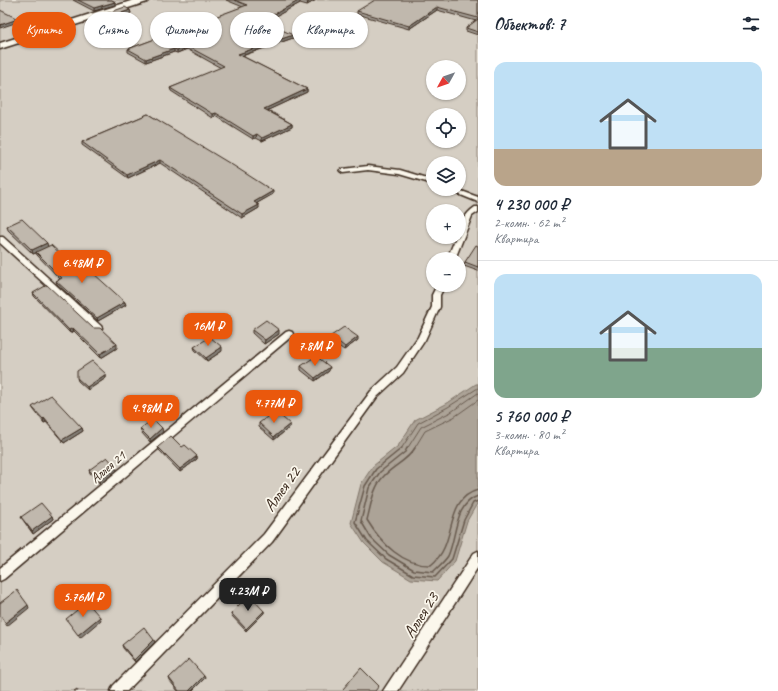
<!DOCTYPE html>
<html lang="ru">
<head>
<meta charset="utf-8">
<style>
	:root { --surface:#fff; --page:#f6f6f7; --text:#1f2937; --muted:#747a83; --line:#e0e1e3; --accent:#ea580c }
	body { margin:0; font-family:Caveat,sans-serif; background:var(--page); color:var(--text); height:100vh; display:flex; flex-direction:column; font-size:15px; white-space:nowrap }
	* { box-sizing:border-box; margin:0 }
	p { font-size:13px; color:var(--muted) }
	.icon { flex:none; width:22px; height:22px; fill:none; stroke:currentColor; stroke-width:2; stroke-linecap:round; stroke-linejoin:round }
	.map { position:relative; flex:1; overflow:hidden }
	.sheet { display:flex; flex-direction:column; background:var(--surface); width:300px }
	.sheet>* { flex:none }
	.guide { position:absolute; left:12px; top:12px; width:380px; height:36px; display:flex; gap:8px }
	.needle { width:26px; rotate:230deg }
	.fabs { position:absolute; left:426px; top:60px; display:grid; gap:8px }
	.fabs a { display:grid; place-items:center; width:40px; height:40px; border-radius:50%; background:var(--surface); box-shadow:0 1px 3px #0004; font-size:20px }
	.price { position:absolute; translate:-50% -34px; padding:0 9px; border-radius:8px; background:var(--accent); color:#fff; font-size:13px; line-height:26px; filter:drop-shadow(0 1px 2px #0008) }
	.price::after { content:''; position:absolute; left:50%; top:24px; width:12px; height:9px; margin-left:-6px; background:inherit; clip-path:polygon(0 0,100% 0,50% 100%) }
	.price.selected { background:#222; color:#fff }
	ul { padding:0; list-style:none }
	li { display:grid; align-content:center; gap:8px; height:212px; padding:0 16px }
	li+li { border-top:1px solid var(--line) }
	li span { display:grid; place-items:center; height:124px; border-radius:12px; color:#555 }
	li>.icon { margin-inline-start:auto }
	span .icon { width:72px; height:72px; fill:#fffc; stroke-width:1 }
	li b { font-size:17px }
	h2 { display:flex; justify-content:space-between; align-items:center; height:48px; padding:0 16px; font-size:17px }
	.pill { padding:0 14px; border-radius:18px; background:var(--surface); box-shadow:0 1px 3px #0004; font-size:14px; line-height:36px }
	.pill.selected { background:var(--accent); color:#fff }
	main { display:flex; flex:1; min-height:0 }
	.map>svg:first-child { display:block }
	.green { fill:#d5cec3; stroke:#887c70; fill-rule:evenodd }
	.water { fill:#aca397; stroke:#7f7367 }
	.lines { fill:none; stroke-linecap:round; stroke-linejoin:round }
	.shore-far1 { stroke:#685a4e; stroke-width:1 }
	.shore { stroke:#685a4e; stroke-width:1.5 }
	.service-casing { stroke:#3b2a1e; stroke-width:3 }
	.minor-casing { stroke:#3b2a1e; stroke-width:3 }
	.service { fill:#fbf7ec; fill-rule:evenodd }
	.minor { fill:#fbf7ec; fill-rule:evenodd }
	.wall { fill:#a59e95; stroke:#3b2a1e }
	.shaded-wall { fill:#868179; stroke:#3b2a1e }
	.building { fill:#c0b8ad; stroke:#3b2a1e }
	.labels { text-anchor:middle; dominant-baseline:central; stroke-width:3.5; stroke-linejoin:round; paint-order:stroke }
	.street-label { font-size:14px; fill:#3b2a1e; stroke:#fbf7ec }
	.near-street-label { font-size:17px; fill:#3b2a1e; stroke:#fbf7ec }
</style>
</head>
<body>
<main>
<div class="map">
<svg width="478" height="691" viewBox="0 0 478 691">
	<rect width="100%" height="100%" fill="#f0ebe0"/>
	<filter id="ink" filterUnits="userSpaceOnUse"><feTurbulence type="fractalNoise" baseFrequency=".025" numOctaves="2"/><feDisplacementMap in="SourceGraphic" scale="8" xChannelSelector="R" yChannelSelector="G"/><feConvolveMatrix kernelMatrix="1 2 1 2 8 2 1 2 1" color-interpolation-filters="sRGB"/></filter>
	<g filter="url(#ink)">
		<path class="green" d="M 0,0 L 478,0 L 478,691 L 0,691 ZM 433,67 L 459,67 L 459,93 L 433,93 ZM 433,115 L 459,115 L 459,141 L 433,141 ZM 433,163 L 459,163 L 459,189 L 433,189 ZM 433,211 L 459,211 L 459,237 L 433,237 ZM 433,259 L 459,259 L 459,285 L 433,285 Z"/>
		<path class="water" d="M 476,384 L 478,384 L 478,502 L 467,521 L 455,561 L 437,581 L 411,579 L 383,562 L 364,543 L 351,523 L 361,484 L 373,466 L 398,446 L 415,420 L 446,404 Z"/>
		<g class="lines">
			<g class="shore-far1">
				<path d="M 401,449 L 418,423 L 448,407 L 478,388"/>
				<path d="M 407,449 L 421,427 L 451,412 L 478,393"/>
				<path d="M 414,449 L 425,431 L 454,417 L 478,400"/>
			</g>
			<g class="shore">
				<path d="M 402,448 L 376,469 L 365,486 L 355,522 L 367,541 L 386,559 L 413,575 L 435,577 L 452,559 L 464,520 L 473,503 L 478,501"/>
				<path d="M 407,448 L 405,452 L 380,472 L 369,488 L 361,521 L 371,538 L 389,555 L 414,570 L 433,572 C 438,567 444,562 448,556 C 457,536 454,504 478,496"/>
				<path d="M 415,448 C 407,461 394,465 384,476 C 373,487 371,505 367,520 C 381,543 403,566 431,565 C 437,560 441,555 444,548 C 454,526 451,497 478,490"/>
			</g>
			<defs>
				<g id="service">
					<path d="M 368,166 L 400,170 L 433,180 L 433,184 L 399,174 L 368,170 L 343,173 L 340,171 L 343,169 Z"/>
					<path d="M 446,189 L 456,189 L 478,197 L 478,202 Z"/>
					<path d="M 475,207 L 478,207 L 478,212 L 472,216 L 455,259 L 447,259 L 456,237 L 459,237 C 459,224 465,214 475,207 Z"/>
					<path d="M 0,237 L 3,237 L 101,326 L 102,328 L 101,330 L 95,330 L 0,243 Z"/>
					<path d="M 437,285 L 445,285 L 440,295 L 440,307 L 425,340 L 403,373 L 377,397 L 272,542 L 127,691 L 111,691 L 113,686 L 264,534 L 371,391 L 397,367 L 418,337 L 432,307 L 432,295 Z"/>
					<path d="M 289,331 L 292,332 L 293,334 L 292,336 L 4,579 L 0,581 L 0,568 L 286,332 Z"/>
					<path d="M 478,551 L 478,567 L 425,650 L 398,691 L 383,691 L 474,553 Z"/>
				</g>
				<path id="minor" d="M 134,0 L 149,0 L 147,2 L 0,49 L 0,43 Z"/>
			</defs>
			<use href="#service" class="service-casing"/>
			<use href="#minor" class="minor-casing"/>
			<use href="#service" class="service"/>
			<use href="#minor" class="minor"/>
		</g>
		<g class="wall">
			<path d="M 73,0 L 112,0 L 115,2 L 115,5 L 94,11 Z"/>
			<path d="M 226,0 L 316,0 L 307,5 L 300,3 L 265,22 L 293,38 L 242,56 L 307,89 L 307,92 L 268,110 L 292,124 L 292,127 L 262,141 L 256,138 L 253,139 L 216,116 L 213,118 L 171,91 L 170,88 L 221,68 L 187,49 L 177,53 L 174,52 L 146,62 L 128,52 L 128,49 L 243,7 Z"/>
			<path d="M 478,0 L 478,35 L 466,31 L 466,28 L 476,21 L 437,10 L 409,29 L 357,14 L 357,11 Z"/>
			<path d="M 130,10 L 131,13 L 110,20 L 105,17 L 105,14 Z"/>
			<path d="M 148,114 L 273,194 L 257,203 L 259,208 L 242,218 L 160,163 L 128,178 L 82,145 L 82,142 Z"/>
			<path d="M 7,226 L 48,246 L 126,305 L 98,321 L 57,284 L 56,281 L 60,279 L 37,255 L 36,253 L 33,254 L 8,230 Z"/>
			<path d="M 478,246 L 478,271 L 464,266 L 465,262 Z"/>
			<path d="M 33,293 L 93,328 L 117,348 L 101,358 L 74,331 L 70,333 L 34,296 Z"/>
			<path d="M 252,330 L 279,334 L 264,344 L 252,333 Z"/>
			<path d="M 331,336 L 358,340 L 344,350 L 330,340 Z"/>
			<path d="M 194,347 L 222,351 L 207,361 L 195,350 Z"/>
			<path d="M 301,366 L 329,371 L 315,381 L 301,370 Z"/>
			<path d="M 106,374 L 106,378 L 88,390 L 78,381 L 77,378 Z"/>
			<path d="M 32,407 L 82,428 L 83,431 L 64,443 L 46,422 L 44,423 L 34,410 Z"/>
			<path d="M 259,423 L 290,424 L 290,427 L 274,440 L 259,427 Z"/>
			<path d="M 140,429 L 163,432 L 150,442 L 141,432 Z"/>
			<path d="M 158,447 L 182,447 L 197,456 L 197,459 L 180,472 L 159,450 Z"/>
			<path d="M 89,470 L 117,470 L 100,484 L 90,473 Z"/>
			<path d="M 52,516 L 53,519 L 33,534 L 23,520 L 21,517 Z"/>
			<path d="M 264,611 L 264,613 L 246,631 L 231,615 L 231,613 Z"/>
			<path d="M 155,642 L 135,662 L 123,648 L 122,645 Z"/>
			<path d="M 169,678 L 205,678 L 192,691 L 178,691 L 170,681 Z"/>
		</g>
		<g class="shaded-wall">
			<path d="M 300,0 L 300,3 L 262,24 L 262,21 Z"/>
			<path d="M 311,0 L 316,0 L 307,5 L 308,2 Z"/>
			<path d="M 115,2 L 115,5 L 94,11 L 94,8 Z"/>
			<path d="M 437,7 L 437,10 L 409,29 L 409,26 Z"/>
			<path d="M 130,10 L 131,13 L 110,20 L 110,17 Z"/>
			<path d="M 18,19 L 18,22 L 0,28 L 0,25 Z"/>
			<path d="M 293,35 L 293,38 L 238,57 L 238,54 Z"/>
			<path d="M 187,46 L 187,49 L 177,53 L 177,50 Z"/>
			<path d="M 174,49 L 174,52 L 146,62 L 146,59 Z"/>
			<path d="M 307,89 L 307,92 L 264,112 L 264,109 Z"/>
			<path d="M 216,113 L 216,116 L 213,118 L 213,114 Z"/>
			<path d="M 292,124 L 292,127 L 262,141 L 262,138 Z"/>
			<path d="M 257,134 L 256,138 L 253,139 L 253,136 Z"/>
			<path d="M 160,160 L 160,163 L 128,178 L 127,175 Z"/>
			<path d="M 273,191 L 273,194 L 254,205 L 254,202 Z"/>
			<path d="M 259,205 L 259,208 L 242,218 L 242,214 Z"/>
			<path d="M 47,243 L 48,247 L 33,254 L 32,250 Z"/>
			<path d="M 125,302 L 126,305 L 98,321 L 97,318 Z"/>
			<path d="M 73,328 L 74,331 L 70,333 L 69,330 Z"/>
			<path d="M 279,330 L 279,334 L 264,344 L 265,340 Z"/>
			<path d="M 358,337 L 358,340 L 344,350 L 345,347 Z"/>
			<path d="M 117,344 L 117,348 L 101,358 L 100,354 Z"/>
			<path d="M 222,347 L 222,351 L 207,361 L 206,358 Z"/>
			<path d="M 330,367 L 329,371 L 315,381 L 315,378 Z"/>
			<path d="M 106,374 L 106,378 L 88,390 L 87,387 Z"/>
			<path d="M 44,418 L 46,422 L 44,423 L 43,419 Z"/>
			<path d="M 290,424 L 290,427 L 274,440 L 274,437 Z"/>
			<path d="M 82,428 L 83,431 L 64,443 L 62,440 Z"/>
			<path d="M 162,428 L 163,432 L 150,442 L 150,439 Z"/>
			<path d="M 197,456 L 197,459 L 180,472 L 180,469 Z"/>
			<path d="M 116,467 L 117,470 L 100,484 L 99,481 Z"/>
			<path d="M 52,516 L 53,519 L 33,534 L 32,531 Z"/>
			<path d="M 28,605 L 29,608 L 7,626 L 5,623 Z"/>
			<path d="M 264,611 L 264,613 L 246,631 L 246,629 Z"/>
			<path d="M 100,617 L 101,620 L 80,638 L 78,635 Z"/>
			<path d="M 154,640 L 155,642 L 135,662 L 134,660 Z"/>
			<path d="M 204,676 L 205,678 L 192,691 L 189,691 Z"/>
		</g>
		<g class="building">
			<path d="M 78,0 L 112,0 L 115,2 L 94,8 Z"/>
			<path d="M 234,0 L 300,0 L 262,21 L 293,35 L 238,54 L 307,89 L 264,109 L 292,124 L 262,138 L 257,134 L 253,136 L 216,113 L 213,114 L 170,88 L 224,66 L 187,46 L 177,50 L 174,49 L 146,59 L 128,49 L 247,5 Z"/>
			<path d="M 301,0 L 311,0 L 308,2 Z"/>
			<path d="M 375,0 L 478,0 L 478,18 L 437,7 L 409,26 L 357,11 Z"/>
			<path d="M 125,7 L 130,10 L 110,17 L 105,14 Z"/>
			<path d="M 0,10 L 18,19 L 0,25 Z"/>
			<path d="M 478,19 L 478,32 L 466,28 Z"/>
			<path d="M 148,114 L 234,166 L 273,191 L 254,202 L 259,205 L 242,214 L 160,160 L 127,175 L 82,142 Z"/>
			<path d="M 22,219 L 47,243 L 32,250 L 7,226 Z"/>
			<path d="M 51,245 L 75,267 L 82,263 L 125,302 L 97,318 L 56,281 L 62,278 L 36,252 Z"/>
			<path d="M 476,245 L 478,246 L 478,267 L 465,262 Z"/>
			<path d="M 47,285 L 93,328 L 100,328 L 117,344 L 100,354 L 73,328 L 69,330 L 33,293 Z"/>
			<path d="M 266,320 L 279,330 L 265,340 L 252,330 Z"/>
			<path d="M 344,327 L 358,337 L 345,347 L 331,336 Z"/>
			<path d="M 210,337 L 222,347 L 206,358 L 194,347 Z"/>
			<path d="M 316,356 L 330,367 L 315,378 L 301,366 Z"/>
			<path d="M 92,361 L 106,374 L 87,387 L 77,378 L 77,371 Z"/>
			<path d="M 51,395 L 82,428 L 62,440 L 44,418 L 43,419 L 32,407 Z"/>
			<path d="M 275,411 L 290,424 L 274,437 L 259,423 Z"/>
			<path d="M 153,419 L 162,428 L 150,439 L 140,429 Z"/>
			<path d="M 171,436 L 182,447 L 185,445 L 197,456 L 180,469 L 158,447 Z"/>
			<path d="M 107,457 L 116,467 L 99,481 L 89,470 Z"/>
			<path d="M 41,503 L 52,516 L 32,531 L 21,517 Z"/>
			<path d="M 17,590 L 28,605 L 5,623 L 0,615 L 0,603 Z"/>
			<path d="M 249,595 L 264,611 L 246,629 L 231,613 Z"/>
			<path d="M 87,602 L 100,617 L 78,635 L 66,619 Z"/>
			<path d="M 144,627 L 154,640 L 134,660 L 122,645 Z"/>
			<path d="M 189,659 L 204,676 L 189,691 L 179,691 L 169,678 Z"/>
			<path d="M 361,668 L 379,686 L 375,691 L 345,691 L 343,689 Z"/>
			<path d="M 77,689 L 78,691 L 74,691 Z"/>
		</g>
	</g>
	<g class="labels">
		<g class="street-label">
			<text transform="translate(108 467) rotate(-40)">Аллея 21</text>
		</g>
		<g class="near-street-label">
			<text transform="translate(282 489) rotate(-54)">Аллея 22</text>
			<text transform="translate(421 615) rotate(-57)">Аллея 23</text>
		</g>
	</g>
</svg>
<div class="fabs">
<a><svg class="needle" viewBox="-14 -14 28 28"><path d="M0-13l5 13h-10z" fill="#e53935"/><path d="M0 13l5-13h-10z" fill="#747a83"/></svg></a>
<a><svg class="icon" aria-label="locate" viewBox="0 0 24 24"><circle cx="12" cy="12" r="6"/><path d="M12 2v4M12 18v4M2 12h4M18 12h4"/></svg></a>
<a><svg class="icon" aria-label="layers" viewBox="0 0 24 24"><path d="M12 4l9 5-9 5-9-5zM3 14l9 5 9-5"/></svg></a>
<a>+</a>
<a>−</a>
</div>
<b class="price" style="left:82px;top:284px">6.48M ₽</b>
<b class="price" style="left:208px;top:347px">16M ₽</b>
<b class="price" style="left:315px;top:367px">7.8M ₽</b>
<b class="price" style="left:274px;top:424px">4.77M ₽</b>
<b class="price" style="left:151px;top:429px">4.98M ₽</b>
<b class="price selected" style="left:248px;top:612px">4.23M ₽</b>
<b class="price" style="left:83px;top:618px">5.76M ₽</b>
<div class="guide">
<a class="pill selected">Купить</a>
<a class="pill">Снять</a>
<a class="pill">Фильтры</a>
<a class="pill">Новое</a>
<a class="pill">Квартира</a>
</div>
</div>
<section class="sheet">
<h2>Объектов: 7<svg class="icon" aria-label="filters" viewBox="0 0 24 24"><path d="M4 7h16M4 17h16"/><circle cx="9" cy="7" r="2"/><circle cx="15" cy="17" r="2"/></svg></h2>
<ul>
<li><span style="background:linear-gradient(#bfe0f5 70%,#b9a48a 0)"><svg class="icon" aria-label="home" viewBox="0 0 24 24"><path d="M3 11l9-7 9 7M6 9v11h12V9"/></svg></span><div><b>4 230 000 ₽</b><p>2-комн. · 62 m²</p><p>Квартира</p></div></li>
<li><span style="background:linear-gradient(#bfe0f5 60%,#7fa58c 0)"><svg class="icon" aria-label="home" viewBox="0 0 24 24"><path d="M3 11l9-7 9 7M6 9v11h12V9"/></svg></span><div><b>5 760 000 ₽</b><p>3-комн. · 80 m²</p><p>Квартира</p></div></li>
</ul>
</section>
</main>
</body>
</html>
